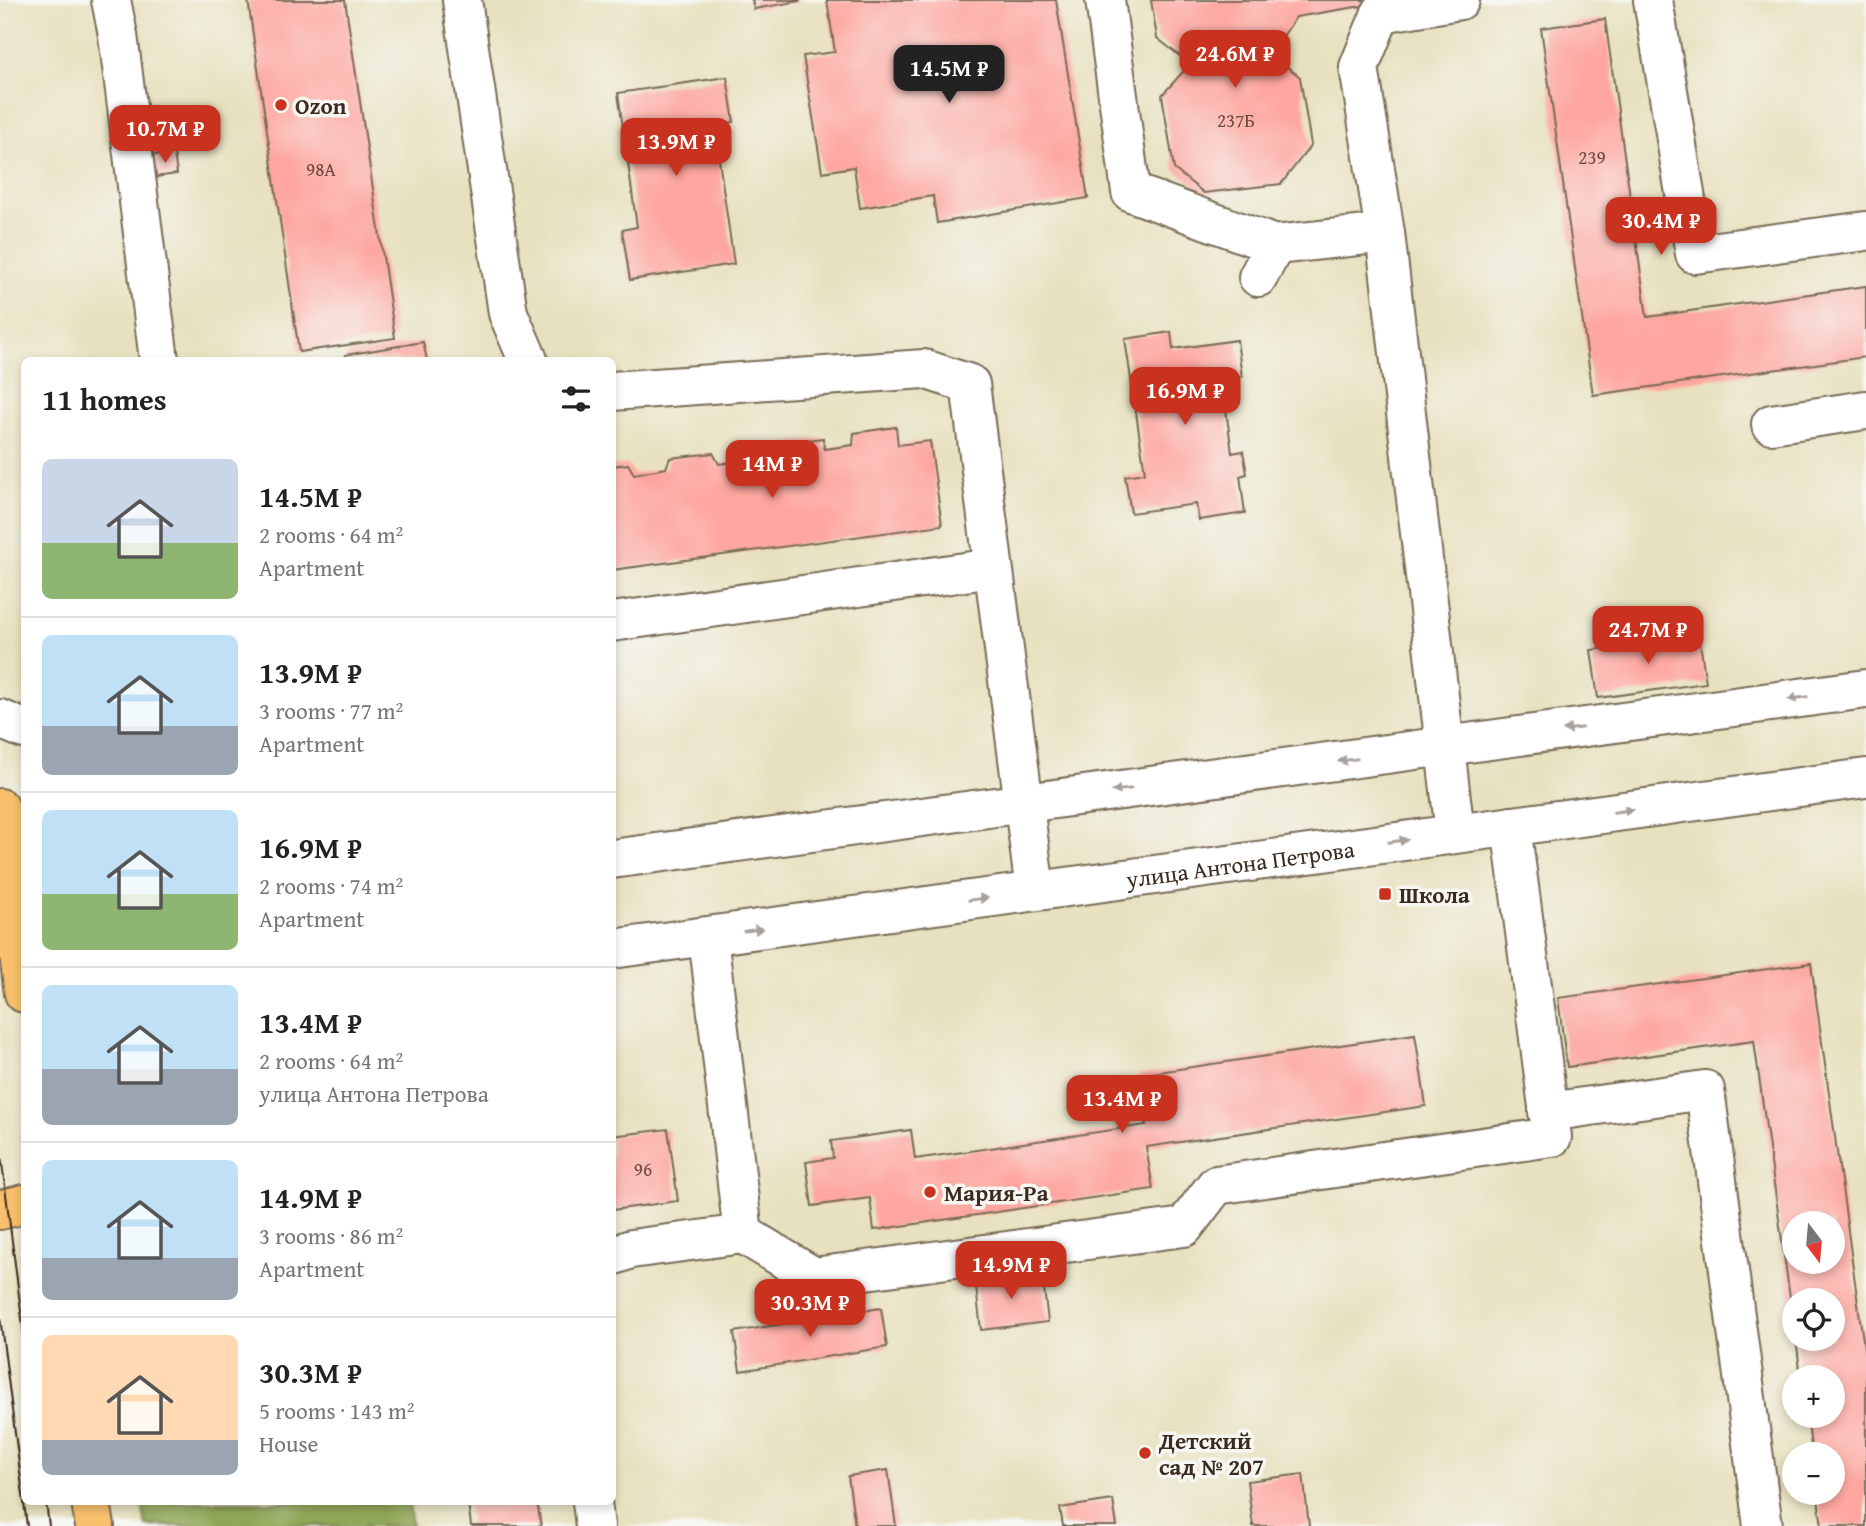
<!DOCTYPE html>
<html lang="en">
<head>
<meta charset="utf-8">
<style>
	:root { --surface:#fff; --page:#f6f6f6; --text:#222; --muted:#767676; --line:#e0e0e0; --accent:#c8321e }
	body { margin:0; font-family:"Gentium Book Plus",serif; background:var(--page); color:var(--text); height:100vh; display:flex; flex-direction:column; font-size:26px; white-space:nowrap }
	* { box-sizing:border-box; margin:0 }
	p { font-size:23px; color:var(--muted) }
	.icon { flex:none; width:38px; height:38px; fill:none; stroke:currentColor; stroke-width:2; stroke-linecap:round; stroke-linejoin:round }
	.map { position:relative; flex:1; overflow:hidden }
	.side { position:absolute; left:21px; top:357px; width:595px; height:1148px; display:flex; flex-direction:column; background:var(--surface); border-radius:10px; box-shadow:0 4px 10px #0003 }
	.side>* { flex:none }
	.needle { width:46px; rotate:164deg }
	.tools { position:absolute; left:1782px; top:1211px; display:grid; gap:14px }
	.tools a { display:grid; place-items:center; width:63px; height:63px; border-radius:50%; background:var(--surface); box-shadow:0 4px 10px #0003; font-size:35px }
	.price { position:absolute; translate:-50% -60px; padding:0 16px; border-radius:14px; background:var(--accent); color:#fff; font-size:23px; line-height:46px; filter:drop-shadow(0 2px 4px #0008) }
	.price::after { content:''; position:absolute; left:50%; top:42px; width:21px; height:16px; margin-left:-10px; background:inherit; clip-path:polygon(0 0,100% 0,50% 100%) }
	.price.active { background:#222; color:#fff }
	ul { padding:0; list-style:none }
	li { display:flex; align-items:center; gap:21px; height:175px; padding:0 21px }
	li+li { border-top:2px solid var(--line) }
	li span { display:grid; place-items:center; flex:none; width:196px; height:140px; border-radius:10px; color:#555 }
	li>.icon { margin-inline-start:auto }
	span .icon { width:84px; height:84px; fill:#fffc; stroke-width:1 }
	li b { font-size:30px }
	h2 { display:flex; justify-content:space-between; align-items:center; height:84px; padding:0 21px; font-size:30px }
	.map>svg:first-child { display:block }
	.forest { fill:#90a759; stroke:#66683c; stroke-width:2 }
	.building { fill:#fea69f; fill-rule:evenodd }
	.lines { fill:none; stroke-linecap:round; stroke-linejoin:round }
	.minor-casing { stroke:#786a56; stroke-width:42 }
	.major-casing { stroke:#786a56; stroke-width:42 }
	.minor { stroke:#fff; stroke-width:38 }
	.major { stroke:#f8bf6c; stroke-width:38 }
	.tram { stroke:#3b2a1e; stroke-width:2 }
	.oneway { fill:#a79f9a }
	.poi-dot { fill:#c8321e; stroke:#f6f6f2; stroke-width:2.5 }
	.labels { text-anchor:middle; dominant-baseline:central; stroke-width:7; stroke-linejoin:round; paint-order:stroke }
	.number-label { font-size:19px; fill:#6c493e }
	.poi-label { font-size:23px; font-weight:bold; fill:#3b2a1e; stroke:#f6f6f2; text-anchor:start }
	.street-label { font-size:23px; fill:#3b2a1e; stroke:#f6f6f2 }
</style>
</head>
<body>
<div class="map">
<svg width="1866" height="1526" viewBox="0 0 1866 1526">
	<rect width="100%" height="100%" fill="#f6f6f2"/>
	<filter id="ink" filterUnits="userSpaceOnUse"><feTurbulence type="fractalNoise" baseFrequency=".0143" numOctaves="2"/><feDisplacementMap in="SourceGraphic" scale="14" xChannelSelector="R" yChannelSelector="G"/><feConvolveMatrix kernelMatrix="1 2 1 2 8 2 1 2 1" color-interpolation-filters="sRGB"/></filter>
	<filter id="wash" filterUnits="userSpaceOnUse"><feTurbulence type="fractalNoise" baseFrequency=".00686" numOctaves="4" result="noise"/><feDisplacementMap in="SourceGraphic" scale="28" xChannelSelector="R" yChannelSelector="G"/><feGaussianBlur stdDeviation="1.57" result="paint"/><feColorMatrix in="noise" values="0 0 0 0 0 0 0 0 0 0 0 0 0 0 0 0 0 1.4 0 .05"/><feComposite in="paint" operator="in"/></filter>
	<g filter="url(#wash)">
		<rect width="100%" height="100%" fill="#e8e1bf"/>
		<path class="forest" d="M 142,1502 L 409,1502 L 412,1526 L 146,1526 Z"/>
		<g id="blocks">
			<g class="building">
				<path d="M 248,0 L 345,0 L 395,338 L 299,352 Z"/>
				<path d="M 752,0 L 800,0 L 800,1 L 754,9 Z"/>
				<path d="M 827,0 L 1056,0 L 1088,198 L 937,223 L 933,196 L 860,208 L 854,167 L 822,172 L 803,56 L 835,52 Z"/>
				<path d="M 1151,0 L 1391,0 L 1392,1 L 1296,17 L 1271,54 L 1300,77 L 1311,145 L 1281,184 L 1204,193 L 1174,169 L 1162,95 L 1190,64 L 1157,38 Z"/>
				<path d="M 1605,19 L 1647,317 L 1866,286 L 1866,357 L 1593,395 L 1541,28 Z"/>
				<path d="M 727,77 L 734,122 L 714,125 L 734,264 L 630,280 L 622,230 L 637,227 L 618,93 Z"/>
				<path d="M 174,153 L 177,174 L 155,177 L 153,155 Z"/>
				<path d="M 1171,332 L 1173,349 L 1237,340 L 1242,377 L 1222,381 L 1232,453 L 1243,451 L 1247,474 L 1240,476 L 1245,513 L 1199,520 L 1196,504 L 1131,513 L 1125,476 L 1145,473 L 1125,339 Z"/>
				<path d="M 423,342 L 427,360 L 346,360 L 345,355 Z"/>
				<path d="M 896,427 L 898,445 L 930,441 L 942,525 L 612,570 L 612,466 L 628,464 L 634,474 L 666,468 L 670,458 L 713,453 L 719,464 L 780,455 L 779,444 L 823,438 L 824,449 L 853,445 L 854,433 Z"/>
				<path d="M 1699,635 L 1706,683 L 1598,698 L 1591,650 Z"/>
				<path d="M 1811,963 L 1866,1362 L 1866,1526 L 1822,1526 L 1817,1493 L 1832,1493 L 1832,1454 L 1812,1454 L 1807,1416 L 1832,1416 L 1832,1377 L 1801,1377 L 1796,1339 L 1832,1339 L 1832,1300 L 1794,1300 L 1792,1312 L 1754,1041 L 1567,1067 L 1558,998 ZM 1794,1223 L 1832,1223 L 1832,1262 L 1794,1262 Z"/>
				<path d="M 1415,1034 L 1426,1106 L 1146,1147 L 1153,1189 L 874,1230 L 870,1198 L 812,1206 L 806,1162 L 833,1158 L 831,1141 L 911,1130 L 915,1159 L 1146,1125 L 1138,1075 Z"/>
				<path d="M 668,1129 L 678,1201 L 612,1210 L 612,1136 Z"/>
				<path d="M 1042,1272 L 1048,1322 L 981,1330 L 975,1279 Z"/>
				<path d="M 881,1308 L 887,1347 L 740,1371 L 734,1332 Z"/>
				<path d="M 888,1470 L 896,1526 L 855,1526 L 848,1476 Z"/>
				<path d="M 1303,1474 L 1309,1526 L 1253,1526 L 1247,1481 Z"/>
				<path d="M 1113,1500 L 1117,1526 L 1063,1526 L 1060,1508 Z"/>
				<path d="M 468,1502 L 537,1502 L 541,1526 L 471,1526 Z"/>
			</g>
		</g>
	</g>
	<g filter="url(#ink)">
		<use href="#blocks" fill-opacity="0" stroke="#786a56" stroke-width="2"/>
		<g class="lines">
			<defs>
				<g id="minor">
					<path d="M 111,0 L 118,35 L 159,360"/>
					<path d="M 462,0 L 508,313 L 528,360"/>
					<path d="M 1105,0 L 1131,192 L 1275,245 L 1385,233"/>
					<path d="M 1653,0 L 1695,254 L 1866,231"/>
					<path d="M 1258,277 L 1275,245"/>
					<path d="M 612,391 L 924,369 L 970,384 L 1035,891"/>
					<path d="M 1771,424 L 1866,410"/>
					<path d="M 612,622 L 993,568"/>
					<path d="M 0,719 L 24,729"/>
					<path d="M 1455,833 L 1385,233 L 1359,67 L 1381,13 L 1460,0"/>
					<path d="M 612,859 L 1866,689"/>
					<path d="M 708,936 L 743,1234 L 814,1277 L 1184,1227 L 1216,1185 L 1552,1137 L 1511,826"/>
					<path id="s1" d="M 612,949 L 1866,778"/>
					<path d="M 1548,1112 L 1705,1090 L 1763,1526"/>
					<path d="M 612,1256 L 631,1249 L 743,1234"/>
					<path d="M 592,1502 L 595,1526"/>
				</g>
				<g id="major">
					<path d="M 0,808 L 24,993"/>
					<path d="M 0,1210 L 24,1204"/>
					<path d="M 91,1502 L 95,1526"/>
				</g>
			</defs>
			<use href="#minor" class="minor-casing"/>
			<use href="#major" class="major-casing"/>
			<use href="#minor" class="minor"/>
			<use href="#major" class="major"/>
			<g class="tram">
				<path d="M 0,1148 L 24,1334"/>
				<path d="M 0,1317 L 27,1526"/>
				<path d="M 46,1502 L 49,1526"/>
			</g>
		</g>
		<defs><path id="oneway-solid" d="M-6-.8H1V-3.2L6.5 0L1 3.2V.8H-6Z" transform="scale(1.75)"/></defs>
		<g class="oneway">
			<use href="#oneway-solid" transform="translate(1798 698) rotate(172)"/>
			<use href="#oneway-solid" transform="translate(1573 729) rotate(172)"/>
			<use href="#oneway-solid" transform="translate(1348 760) rotate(173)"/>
			<use href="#oneway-solid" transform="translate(1122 790) rotate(173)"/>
			<use href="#oneway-solid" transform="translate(1623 811) rotate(-8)"/>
			<use href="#oneway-solid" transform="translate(1398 841) rotate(-8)"/>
			<use href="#oneway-solid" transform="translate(978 899) rotate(-8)"/>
			<use href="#oneway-solid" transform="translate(753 930) rotate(-8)"/>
		</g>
	</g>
	<g class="poi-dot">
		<circle cx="281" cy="105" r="7"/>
		<rect x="1378" y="887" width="14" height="14" rx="3.5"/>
		<circle cx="930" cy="1192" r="7"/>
		<circle cx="1145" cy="1453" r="7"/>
	</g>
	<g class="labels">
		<g class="number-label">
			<text x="1236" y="120">237Б</text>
			<text x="1592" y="157">239</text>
			<text x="321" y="169">98А</text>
			<text x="643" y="1169">96</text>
		</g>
		<g class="poi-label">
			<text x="295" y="105">Ozon</text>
			<text x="1399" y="894">Школа</text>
			<text x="944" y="1192">Мария-Ра</text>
			<text x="1159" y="1440">Детский<tspan x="1159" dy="26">сад № 207</tspan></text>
		</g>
		<g class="street-label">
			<text stroke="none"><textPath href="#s1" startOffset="634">улица Антона Петрова</textPath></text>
		</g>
	</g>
</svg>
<div class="tools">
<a><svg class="needle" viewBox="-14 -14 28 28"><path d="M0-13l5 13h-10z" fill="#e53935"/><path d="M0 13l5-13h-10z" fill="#767676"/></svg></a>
<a><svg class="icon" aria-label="locate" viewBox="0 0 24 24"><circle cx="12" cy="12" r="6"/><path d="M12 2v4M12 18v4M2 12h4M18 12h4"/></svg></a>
<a>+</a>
<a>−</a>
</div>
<b class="price" style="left:1235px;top:90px">24.6M ₽</b>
<b class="price active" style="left:949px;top:105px">14.5M ₽</b>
<b class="price" style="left:165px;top:165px">10.7M ₽</b>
<b class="price" style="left:676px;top:178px">13.9M ₽</b>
<b class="price" style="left:1661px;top:257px">30.4M ₽</b>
<b class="price" style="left:1185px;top:427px">16.9M ₽</b>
<b class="price" style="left:772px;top:500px">14M ₽</b>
<b class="price" style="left:1648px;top:666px">24.7M ₽</b>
<b class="price" style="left:1122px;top:1135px">13.4M ₽</b>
<b class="price" style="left:1011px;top:1301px">14.9M ₽</b>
<b class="price" style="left:810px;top:1339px">30.3M ₽</b>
<section class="side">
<h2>11 homes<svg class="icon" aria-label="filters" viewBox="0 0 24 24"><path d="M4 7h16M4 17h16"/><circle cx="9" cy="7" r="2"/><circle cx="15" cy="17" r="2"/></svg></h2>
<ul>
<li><span style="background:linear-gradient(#c9d6e8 60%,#8fb573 0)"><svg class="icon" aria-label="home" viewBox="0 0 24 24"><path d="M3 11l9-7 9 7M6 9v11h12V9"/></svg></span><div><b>14.5M ₽</b><p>2 rooms · 64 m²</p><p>Apartment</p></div></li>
<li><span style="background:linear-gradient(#bfe0f5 65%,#9aa5b1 0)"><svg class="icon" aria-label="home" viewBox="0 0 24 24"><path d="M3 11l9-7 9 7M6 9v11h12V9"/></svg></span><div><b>13.9M ₽</b><p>3 rooms · 77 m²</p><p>Apartment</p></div></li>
<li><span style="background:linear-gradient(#bfe0f5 60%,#8fb573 0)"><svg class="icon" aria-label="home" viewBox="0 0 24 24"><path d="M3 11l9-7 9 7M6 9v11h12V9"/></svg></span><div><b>16.9M ₽</b><p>2 rooms · 74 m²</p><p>Apartment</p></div></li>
<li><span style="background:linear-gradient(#bfe0f5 60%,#9aa5b1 0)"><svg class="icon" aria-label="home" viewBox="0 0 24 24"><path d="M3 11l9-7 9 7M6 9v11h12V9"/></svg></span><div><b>13.4M ₽</b><p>2 rooms · 64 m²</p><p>улица Антона Петрова</p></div></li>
<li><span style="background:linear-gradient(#bfe0f5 70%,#9aa5b1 0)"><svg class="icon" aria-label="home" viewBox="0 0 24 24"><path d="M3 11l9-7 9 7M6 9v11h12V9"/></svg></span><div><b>14.9M ₽</b><p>3 rooms · 86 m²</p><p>Apartment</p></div></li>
<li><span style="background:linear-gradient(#ffd9b3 75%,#9aa5b1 0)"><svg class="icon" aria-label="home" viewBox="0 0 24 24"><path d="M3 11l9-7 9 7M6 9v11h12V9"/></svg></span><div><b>30.3M ₽</b><p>5 rooms · 143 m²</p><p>House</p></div></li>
</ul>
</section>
</div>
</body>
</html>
